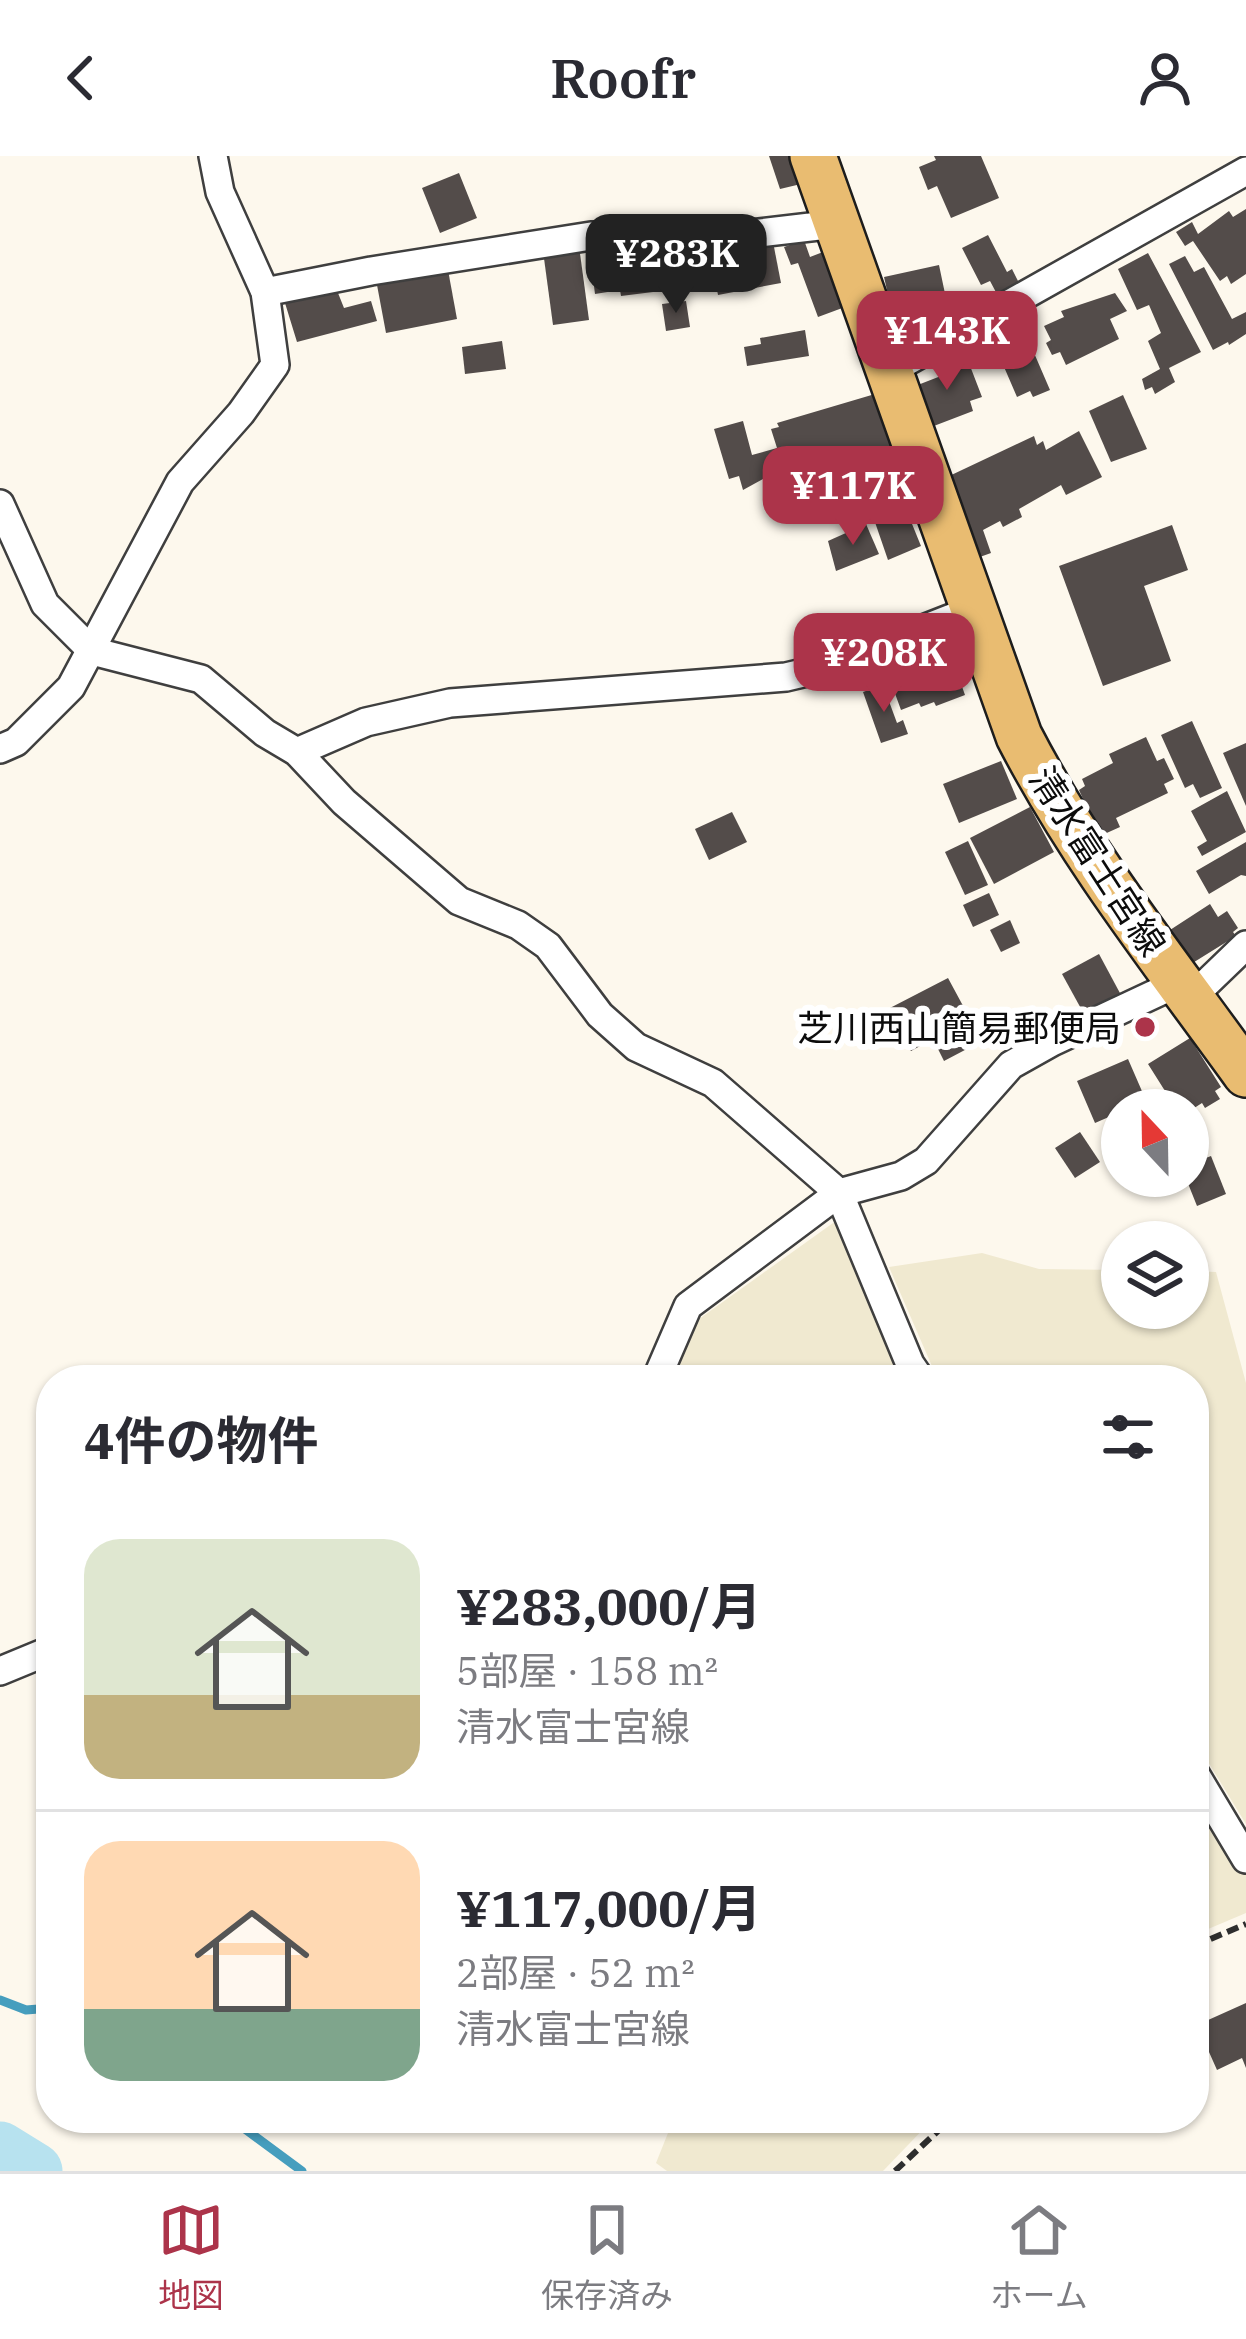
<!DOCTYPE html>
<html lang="ja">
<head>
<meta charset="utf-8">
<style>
	:root { --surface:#fff; --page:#f2f2f3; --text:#2b2b33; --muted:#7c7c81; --line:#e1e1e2; --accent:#ac344a }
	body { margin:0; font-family:"IBM Plex Serif","Noto Sans JP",serif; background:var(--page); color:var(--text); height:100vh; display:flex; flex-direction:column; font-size:45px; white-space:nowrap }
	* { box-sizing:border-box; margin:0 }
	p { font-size:39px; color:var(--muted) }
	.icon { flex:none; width:66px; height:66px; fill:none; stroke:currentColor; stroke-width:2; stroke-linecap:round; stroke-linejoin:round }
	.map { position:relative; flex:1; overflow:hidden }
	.side { position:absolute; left:36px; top:1209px; width:1173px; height:768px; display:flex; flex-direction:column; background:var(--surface); border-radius:48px; box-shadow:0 3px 9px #0004 }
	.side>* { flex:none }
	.needle { width:78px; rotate:338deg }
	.tools { position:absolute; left:1101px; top:933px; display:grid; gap:24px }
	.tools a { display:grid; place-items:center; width:108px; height:108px; border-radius:50%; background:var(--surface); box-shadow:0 3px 9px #0004; font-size:60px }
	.price { position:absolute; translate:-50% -102px; padding:0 27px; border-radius:24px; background:var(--accent); color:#fff; font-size:39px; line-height:78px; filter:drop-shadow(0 3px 6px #0008) }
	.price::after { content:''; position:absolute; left:50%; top:72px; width:36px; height:27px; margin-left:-18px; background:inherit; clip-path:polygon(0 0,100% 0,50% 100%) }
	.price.selected { background:#222; color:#fff }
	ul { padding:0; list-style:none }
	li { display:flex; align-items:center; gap:36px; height:300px; padding:0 48px }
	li+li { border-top:3px solid var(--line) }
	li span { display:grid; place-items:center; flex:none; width:336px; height:240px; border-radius:36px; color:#555 }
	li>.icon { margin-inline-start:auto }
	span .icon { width:144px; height:144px; fill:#fffc; stroke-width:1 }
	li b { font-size:51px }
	h2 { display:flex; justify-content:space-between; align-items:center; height:144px; padding:0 48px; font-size:51px }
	header { display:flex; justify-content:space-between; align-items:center; height:156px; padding:0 48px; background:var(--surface); font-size:54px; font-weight:600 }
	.dock { display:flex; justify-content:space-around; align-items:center; height:168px; border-top:3px solid var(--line); background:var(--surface); font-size:33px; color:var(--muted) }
	.dock a { display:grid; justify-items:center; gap:6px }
	.dock .selected { color:var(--accent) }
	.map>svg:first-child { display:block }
	.farmland { fill:#f0e9d0 }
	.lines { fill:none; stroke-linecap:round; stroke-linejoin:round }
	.stream { stroke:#469ebe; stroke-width:9 }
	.river { stroke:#b7e2ef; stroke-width:57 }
	.building { fill:#534c4a }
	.street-casing { stroke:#3f3f3f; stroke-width:32 }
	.primary-casing { stroke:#1d1d1d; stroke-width:50 }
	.path { stroke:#2e2e2e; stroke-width:6; stroke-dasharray:12 6; stroke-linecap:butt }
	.street { stroke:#fff; stroke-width:27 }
	.primary { stroke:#e9bc71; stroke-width:45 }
	.poi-dot { fill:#ac344a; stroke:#fff; stroke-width:4.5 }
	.labels { text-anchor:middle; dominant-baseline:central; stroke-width:12; stroke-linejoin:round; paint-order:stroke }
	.street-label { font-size:36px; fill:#0c0c0c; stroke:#fff }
	.poi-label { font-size:36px; fill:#0c0c0c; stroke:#fff; text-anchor:end }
</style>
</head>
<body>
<header><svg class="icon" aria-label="back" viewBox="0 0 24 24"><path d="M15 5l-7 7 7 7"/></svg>Roofr<svg class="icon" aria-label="person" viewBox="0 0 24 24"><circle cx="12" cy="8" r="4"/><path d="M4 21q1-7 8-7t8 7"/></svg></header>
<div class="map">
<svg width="1246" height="2015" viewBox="0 0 1246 2015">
	<rect width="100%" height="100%" fill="#fdf8ed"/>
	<g class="farmland">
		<path d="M 840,1062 L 910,1224 L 673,1224 L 699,1163 Z"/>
		<path d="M 982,1097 L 1039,1113 L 1122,1114 L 1122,1152 L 1188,1152 L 1188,1115 L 1216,1116 L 1246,1227 L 1246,1668 L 1194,1583 L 1194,1224 L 938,1224 L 889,1111 Z"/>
		<path d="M 1194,1635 L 1246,1719 L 1246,1757 L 1194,1779 Z"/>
		<path d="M 674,1962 L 934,1962 L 883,2015 L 667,2015 L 656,2007 Z"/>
	</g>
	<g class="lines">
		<g class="stream">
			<path d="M 0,1844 L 26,1854 L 51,1852"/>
			<path d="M 230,1962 L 302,2015"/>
		</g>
		<path class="river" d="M 0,1994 L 34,2015"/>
	</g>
	<g class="building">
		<path d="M 769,0 L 791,0 L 801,28 L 780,33 Z"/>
		<path d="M 934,0 L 981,0 L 999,42 L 951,62 L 937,30 L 928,34 L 919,11 L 936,4 Z"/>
		<path d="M 459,17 L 477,62 L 440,77 L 422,32 Z"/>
		<path d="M 1246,53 L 1246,118 L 1231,128 L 1227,120 L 1220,125 L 1193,85 L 1185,90 L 1176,76 L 1192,66 L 1198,78 L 1229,55 L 1233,61 Z"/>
		<path d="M 988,79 L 1007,116 L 1012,113 L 1020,129 L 998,140 L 990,125 L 981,129 L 962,92 Z"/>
		<path d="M 658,82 L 662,110 L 650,111 L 653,136 L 621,140 L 620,134 L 595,138 L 589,91 Z"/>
		<path d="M 804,84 L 810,101 L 823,96 L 845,151 L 818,161 L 798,107 L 791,109 L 784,91 Z"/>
		<path d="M 773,86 L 781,127 L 718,139 L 710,99 Z"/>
		<path d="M 579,90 L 589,164 L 553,169 L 543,95 Z"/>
		<path d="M 1148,97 L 1201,196 L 1169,212 L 1175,226 L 1155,238 L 1152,231 L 1145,234 L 1142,223 L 1160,213 L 1148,185 L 1161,177 L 1149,149 L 1137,154 L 1118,113 Z"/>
		<path d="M 1185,100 L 1194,116 L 1204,111 L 1232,163 L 1246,156 L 1246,178 L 1229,189 L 1228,186 L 1213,194 L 1169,108 Z"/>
		<path d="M 939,109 L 948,152 L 917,158 L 916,150 L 892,156 L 884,121 Z"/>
		<path d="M 448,114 L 457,163 L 386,177 L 377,129 Z"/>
		<path d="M 336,132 L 344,152 L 371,145 L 377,165 L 297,186 L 285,147 L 317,141 L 315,135 Z"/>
		<path d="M 1115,137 L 1127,155 L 1110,163 L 1119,183 L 1066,209 L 1060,196 L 1052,199 L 1046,187 L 1051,184 L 1044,170 L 1064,161 L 1061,155 Z"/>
		<path d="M 686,145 L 690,171 L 666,175 L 662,148 Z"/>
		<path d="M 805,174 L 809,200 L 747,210 L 744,191 L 761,188 L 760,182 Z"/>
		<path d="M 1028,183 L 1050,234 L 1033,241 L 1030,235 L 1017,241 L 998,197 Z"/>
		<path d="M 502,185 L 506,213 L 465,218 L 462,191 Z"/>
		<path d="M 958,197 L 961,205 L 967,202 L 982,241 L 970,245 L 973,255 L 926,273 L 910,232 L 946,218 L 941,203 Z"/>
		<path d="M 875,238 L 896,305 L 864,316 L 860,301 L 822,313 L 818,301 L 787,311 L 791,325 L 766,332 L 763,323 L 743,334 L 739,320 L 729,323 L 714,273 L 743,265 L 752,299 L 777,292 L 771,273 L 779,271 L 777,267 Z"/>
		<path d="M 1123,239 L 1147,293 L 1111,306 L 1089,255 Z"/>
		<path d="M 1079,275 L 1102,321 L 1066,339 L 1061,329 L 1019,353 L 1022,361 L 1003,371 L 1000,365 L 983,374 L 991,397 L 977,402 L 945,322 L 1034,280 L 1037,289 L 1043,285 L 1046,294 Z"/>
		<path d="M 897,331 L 921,390 L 888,404 L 867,343 Z"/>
		<path d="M 866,368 L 879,398 L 836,415 L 828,385 Z"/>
		<path d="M 1172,369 L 1188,414 L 1144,430 L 1171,505 L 1103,530 L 1059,410 Z"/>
		<path d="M 947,488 L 965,539 L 936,550 L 934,546 L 921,551 L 919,547 L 901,554 L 885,510 Z"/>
		<path d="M 883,529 L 897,567 L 903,564 L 908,578 L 881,587 L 863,536 Z"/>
		<path d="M 1192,565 L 1222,632 L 1200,642 L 1193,628 L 1185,632 L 1161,579 Z"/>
		<path d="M 1146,581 L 1157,605 L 1164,602 L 1174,623 L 1164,628 L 1168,637 L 1116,662 L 1120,671 L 1100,680 L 1079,634 L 1085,630 L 1082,623 L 1113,607 L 1109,598 Z"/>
		<path d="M 1246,587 L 1246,650 L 1223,597 Z"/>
		<path d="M 1001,605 L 1017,643 L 959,667 L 943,628 Z"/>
		<path d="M 1227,635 L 1246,676 L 1202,700 L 1197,691 L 1207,685 L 1191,655 Z"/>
		<path d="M 1030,651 L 1054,696 L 994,728 L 970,682 Z"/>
		<path d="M 732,656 L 747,686 L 709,704 L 695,673 Z"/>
		<path d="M 968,685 L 988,729 L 965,739 L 945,696 Z"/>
		<path d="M 1246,686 L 1246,720 L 1241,719 L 1209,738 L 1196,715 Z"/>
		<path d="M 989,737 L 999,759 L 973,771 L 963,749 Z"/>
		<path d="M 1210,748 L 1218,761 L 1227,755 L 1238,772 L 1233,776 L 1236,780 L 1191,808 L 1170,774 Z"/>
		<path d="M 1010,764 L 1020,787 L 1001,796 L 990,774 Z"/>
		<path d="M 1099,798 L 1121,839 L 1084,858 L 1062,818 Z"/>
		<path d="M 948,822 L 982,885 L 944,905 L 933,883 L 911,895 L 888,853 Z"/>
		<path d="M 1190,882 L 1221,931 L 1215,935 L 1220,943 L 1205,952 L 1202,947 L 1188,956 L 1177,954 L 1148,908 Z"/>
		<path d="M 1128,903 L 1148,949 L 1122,954 L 1122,966 L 1118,957 L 1095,967 L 1077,925 Z"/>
		<path d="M 1080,976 L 1100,1006 L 1075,1022 L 1055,992 Z"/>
		<path d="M 1211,1000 L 1226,1038 L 1197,1050 L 1185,1020 L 1188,1009 Z"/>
		<path d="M 1246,1847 L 1246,1912 L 1242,1902 L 1217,1914 L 1197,1869 Z"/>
		<path d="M 1194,1883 L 1207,1916 L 1194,1921 Z"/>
	</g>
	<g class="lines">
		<defs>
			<g id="street">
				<path d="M 265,136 L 371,115 L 591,80 L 751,78 L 836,68"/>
				<path d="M 888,216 L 1246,15"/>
				<path d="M 0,348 L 45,448 L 92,495 L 201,523 L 265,577 L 297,596 L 344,646 L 459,745 L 518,769 L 548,790 L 600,859 L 636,891 L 713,927 L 839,1037 L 910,1208 L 921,1224"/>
				<path d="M 0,593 L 16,586 L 71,531 L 180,326 L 241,257 L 275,209 L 265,136 L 220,36 L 213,0"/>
				<path d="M 297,596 L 366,566 L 450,547 L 786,521 L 824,512 L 972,454"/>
				<path d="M 1191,842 L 1246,789"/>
				<path d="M 656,1224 L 688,1150 L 839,1037 L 901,1020 L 926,1005 L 1011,909 L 1052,886 L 1178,827"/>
				<path d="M 0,1515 L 51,1494"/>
				<path d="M 1194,1616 L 1246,1703"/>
			</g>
			<path id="primary" d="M 813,0 L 1019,580 C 1082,702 1166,807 1246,918"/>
		</defs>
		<use href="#street" class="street-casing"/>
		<use href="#primary" class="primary-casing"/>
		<g class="path">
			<path d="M 1194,1790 L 1246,1768"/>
			<path d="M 895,2015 L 952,1962"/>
		</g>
		<use href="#street" class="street"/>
		<use href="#primary" class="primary"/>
	</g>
	<circle class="poi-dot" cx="1145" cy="871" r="12"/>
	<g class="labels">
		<g class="street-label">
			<text transform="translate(1098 705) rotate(57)">清水富士宮線</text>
		</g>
		<g class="poi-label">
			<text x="1121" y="871">芝川西山簡易郵便局</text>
		</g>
	</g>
</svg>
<div class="tools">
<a><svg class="needle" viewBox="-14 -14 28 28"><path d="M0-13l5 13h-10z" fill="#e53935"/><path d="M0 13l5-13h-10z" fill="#7c7c81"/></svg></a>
<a><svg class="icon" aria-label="layers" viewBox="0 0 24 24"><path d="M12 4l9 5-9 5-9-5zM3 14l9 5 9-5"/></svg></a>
</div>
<b class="price selected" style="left:676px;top:160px">¥283K</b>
<b class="price" style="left:947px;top:237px">¥143K</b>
<b class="price" style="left:853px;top:392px">¥117K</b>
<b class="price" style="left:884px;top:559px">¥208K</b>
<section class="side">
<h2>4件の物件<svg class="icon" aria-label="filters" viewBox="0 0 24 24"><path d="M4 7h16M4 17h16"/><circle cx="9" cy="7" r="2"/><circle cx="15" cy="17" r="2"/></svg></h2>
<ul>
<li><span style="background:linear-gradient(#dfe7d0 65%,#c2b280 0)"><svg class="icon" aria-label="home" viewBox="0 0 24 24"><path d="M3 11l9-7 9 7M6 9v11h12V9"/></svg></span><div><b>¥283,000/月</b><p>5部屋 · 158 m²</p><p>清水富士宮線</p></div></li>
<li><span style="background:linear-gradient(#ffd9b3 70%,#7fa58c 0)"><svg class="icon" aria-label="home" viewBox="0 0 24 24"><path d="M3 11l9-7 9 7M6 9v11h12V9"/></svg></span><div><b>¥117,000/月</b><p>2部屋 · 52 m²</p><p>清水富士宮線</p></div></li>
</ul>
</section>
</div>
<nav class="dock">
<a class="selected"><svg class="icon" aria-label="map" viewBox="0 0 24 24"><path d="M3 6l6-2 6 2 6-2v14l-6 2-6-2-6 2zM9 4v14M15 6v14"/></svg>地図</a>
<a><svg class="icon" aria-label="saved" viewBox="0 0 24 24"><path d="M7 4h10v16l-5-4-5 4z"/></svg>保存済み</a>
<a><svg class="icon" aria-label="home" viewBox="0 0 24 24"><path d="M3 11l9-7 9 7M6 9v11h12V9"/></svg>ホーム</a>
</nav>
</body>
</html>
